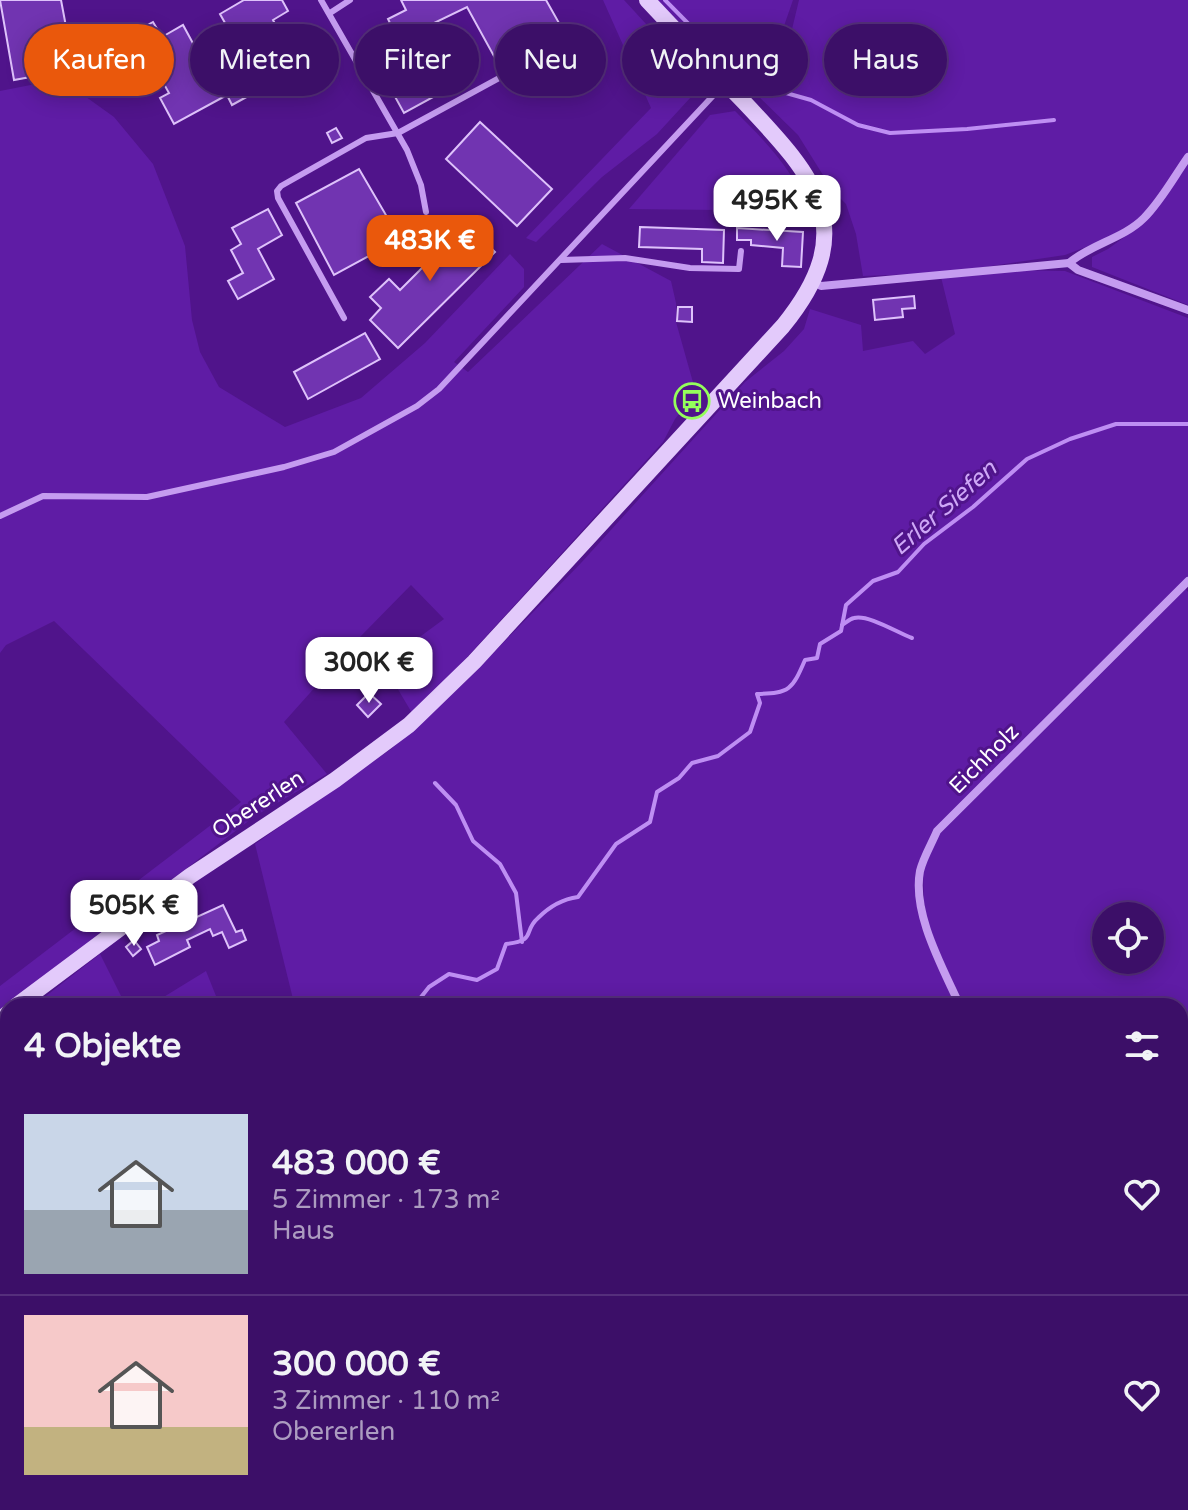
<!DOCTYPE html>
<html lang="de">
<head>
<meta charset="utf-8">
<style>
	:root { --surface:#3c0f68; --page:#471d71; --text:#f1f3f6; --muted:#ac9cc0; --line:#552f7c; --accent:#ea580c }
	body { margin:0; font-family:"Varela Round",sans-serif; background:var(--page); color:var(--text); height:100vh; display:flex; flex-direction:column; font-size:30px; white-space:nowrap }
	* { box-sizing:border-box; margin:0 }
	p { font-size:26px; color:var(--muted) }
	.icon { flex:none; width:44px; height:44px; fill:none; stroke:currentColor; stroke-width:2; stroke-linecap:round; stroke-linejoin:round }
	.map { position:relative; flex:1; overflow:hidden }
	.details { position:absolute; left:0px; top:998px; width:1188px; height:512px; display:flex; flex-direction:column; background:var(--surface); border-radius:24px 24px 0 0; box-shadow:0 4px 20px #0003,0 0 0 2px var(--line) }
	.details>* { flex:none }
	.hud { position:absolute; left:24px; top:24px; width:1140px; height:72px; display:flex; gap:16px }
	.controls { position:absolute; left:1092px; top:902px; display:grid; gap:16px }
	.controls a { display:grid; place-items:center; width:72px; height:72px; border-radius:50%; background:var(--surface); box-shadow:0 4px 20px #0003,0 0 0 2px var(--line); font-size:40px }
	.price { position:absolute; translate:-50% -68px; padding:0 18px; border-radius:16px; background:#fff; color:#222; font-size:26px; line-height:52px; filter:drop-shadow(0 2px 4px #0008) }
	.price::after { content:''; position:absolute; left:50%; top:48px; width:24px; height:18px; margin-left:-12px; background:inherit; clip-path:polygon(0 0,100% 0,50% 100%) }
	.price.active { background:var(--accent); color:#fff }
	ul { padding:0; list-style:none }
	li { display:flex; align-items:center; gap:24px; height:200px; padding:0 24px }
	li+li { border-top:2px solid var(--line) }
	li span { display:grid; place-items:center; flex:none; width:224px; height:160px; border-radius:0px; color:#555 }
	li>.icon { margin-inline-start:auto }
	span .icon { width:96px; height:96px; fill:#fffc; stroke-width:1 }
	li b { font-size:34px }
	h2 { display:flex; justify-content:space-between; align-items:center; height:96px; padding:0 24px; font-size:34px }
	.pill { padding:0 28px; border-radius:36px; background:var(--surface); box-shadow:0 4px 20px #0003,0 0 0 2px var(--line); font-size:28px; line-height:72px }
	.pill.active { background:var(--accent); color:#fff }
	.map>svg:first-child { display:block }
	.green { fill:#5f1ca5; fill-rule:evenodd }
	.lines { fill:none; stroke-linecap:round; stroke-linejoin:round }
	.stream { stroke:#be8ef3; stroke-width:4 }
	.building { fill:#7134b1; stroke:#dec2fb; stroke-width:2 }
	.service { stroke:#c59cf0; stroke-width:6 }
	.minor { stroke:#c59cf0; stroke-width:8 }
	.secondary { stroke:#e3cafb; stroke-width:16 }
	.labels { text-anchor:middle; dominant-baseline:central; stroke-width:6; stroke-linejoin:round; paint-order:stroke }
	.poi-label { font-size:22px; fill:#fff; stroke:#50148b; text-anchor:start }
	.street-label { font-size:22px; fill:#fff; stroke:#50148b }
	.water-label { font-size:24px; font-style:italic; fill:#cea8f7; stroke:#50148b }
</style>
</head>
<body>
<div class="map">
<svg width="1188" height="1510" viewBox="0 0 1188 1510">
	<rect width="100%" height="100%" fill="#50148b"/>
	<g class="green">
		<path d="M 603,0 L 624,0 L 702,85 L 657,134 L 602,177 L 536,242 L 526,238 L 651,108 Z"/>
		<path d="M 655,0 L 793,0 L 777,46 L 741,84 Z"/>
		<path d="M 799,0 L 1188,0 L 1188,153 L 1141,218 L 1104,240 L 1065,255 L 944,273 L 863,276 L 856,234 L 846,204 L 833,191 L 798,135 L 752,90 L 788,46 Z"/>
		<path d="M 61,79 L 114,117 L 153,164 L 185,246 L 192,320 L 200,352 L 219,387 L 285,427 L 361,398 L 425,343 L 510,254 L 524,269 L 524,287 L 454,362 L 468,372 L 602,244 L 671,281 L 676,303 L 676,322 L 696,393 L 675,419 L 663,442 L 459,666 L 412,713 L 383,664 L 444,619 L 411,585 L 360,637 L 284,722 L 327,774 L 255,816 L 0,1011 L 0,986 L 241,802 L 54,621 L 6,645 L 0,653 L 0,91 Z"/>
		<path d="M 735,111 C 767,143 792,168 809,211 L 629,209 L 710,115 Z"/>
		<path d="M 1188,162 L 1188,305 L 1092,267 L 1092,257 L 1108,249 L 1145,222 Z"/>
		<path d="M 1007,270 L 1065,271 L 1188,318 L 1188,577 L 934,830 L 918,871 L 919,902 L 957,1006 L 290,1006 L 294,1003 L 255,844 L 391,749 L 463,684 L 581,563 L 745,382 L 784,351 L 804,329 L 810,309 L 861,325 L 863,351 L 913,341 L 925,354 L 955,334 L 941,277 Z"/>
		<path d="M 1184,587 L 1188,592 L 1188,1157 L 1180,1167 L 1180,1006 L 963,1006 L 928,926 L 924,902 L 923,872 L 939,832 ZM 1106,916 L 1150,916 L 1150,960 L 1106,960 Z"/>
		<path d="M 100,954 L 126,1006 L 33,1006 Z"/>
		<path d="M 206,971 L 220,1006 L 149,1006 Z"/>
		<path d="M 8,1026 L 8,1467 L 0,1455 L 0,1033 Z"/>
		<path d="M 1188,1165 L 1188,1500 L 1180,1486 L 1180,1175 Z"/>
		<path d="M 31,1502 L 662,1502 L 661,1510 L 37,1510 Z"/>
		<path d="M 667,1502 L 971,1502 L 971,1503 L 969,1510 L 665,1510 Z"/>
	</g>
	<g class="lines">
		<g class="stream">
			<path d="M 665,0 L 741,77"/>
			<path d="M 760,93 L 786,93 L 811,100 L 858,125 L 890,133 L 967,129 L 1054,120"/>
			<path d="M 842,625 C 846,623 849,619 854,618 C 868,614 898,633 912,638"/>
			<path d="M 435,783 L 456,805 L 473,841 L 500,864 L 516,893 L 522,942"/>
			<path d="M 414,1006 L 429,987 L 449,974 L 477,980 L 497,969 L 506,944 C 538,940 522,932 538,918 C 549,907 563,899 578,897 L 616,844 L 650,822 L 657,792 L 679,778 L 692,763 L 718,756 L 750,732 L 760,703 L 757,694 C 790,693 792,690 805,660 L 817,658 L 820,644 L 841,631 L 846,605 L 873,581 L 898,572 L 924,544 L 973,507 L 1027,459 L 1070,439 L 1116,424 L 1188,424"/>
			<path d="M 0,1300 L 8,1305"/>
			<path d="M 174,1502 L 175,1510"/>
			<path d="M 291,1502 L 294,1510"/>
		</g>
	</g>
	<g class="building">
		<path d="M 0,0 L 61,0 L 74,69 L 14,80 Z"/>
		<path d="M 244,0 L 282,0 L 288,11 L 273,20 L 299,68 L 232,105 L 227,95 L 174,124 L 160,98 L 169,93 L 135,32 L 153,22 L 162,37 L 183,25 L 208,71 L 242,53 L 220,14 Z"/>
		<path d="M 401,0 L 546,0 L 559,23 L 495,58 L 467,7 L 401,39 L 413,59 L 447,40 L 468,78 L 404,113 L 383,75 L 399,66 L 379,29 L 390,23 L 388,19 L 406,10 Z"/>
		<path d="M 480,122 L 552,189 L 517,226 L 446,159 Z"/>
		<path d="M 336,128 L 342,138 L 332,143 L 327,133 Z"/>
		<path d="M 359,169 L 400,239 L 334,275 L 296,203 Z"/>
		<path d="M 268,209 L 282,235 L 258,249 L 274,279 L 238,299 L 228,281 L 243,273 L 231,250 L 241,244 L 232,228 Z"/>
		<path d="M 466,223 L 495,252 L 398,348 L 370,320 L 381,308 L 370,297 L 389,279 L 400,290 L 419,271 L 436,253 L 425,242 L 443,224 L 454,235 Z"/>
		<path d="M 640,227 L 724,230 L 723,263 L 702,262 L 702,249 L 639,247 Z"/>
		<path d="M 737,228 L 803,232 L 801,267 L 782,266 L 783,248 L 751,245 L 751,240 L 737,240 Z"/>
		<path d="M 914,296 L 915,308 L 902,309 L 903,317 L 875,320 L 873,300 Z"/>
		<path d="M 678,307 L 692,307 L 692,322 L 677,321 Z"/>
		<path d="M 365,333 L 380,359 L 308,399 L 294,372 Z"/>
		<path d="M 369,693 L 381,704 L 368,717 L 357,705 Z"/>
		<path d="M 223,905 L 236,932 L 242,930 L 246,940 L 229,948 L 222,932 L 213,936 L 210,929 L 187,940 L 190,947 L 155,965 L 147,947 L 159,941 L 157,935 Z"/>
		<path d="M 134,940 L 141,949 L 133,956 L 126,947 Z"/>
	</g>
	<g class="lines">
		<g class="service">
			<path d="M 321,0 L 407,150 L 421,185 L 426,212"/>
			<path d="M 330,13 L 350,0"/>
			<path d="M 561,260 L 625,258 L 690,268 L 739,269 L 741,251"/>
			<path d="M 344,318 L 278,198 L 277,191 L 281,186 L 366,138 L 398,133 L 523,65"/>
			<path d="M 0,516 L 43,496 L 147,497 L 284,467 L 334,452 L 417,406 L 439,389 L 724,84"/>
		</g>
		<g class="minor">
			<path d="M 1069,263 C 1091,244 1123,239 1144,218 C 1161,201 1174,177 1188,157"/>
			<path d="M 813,282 L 821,286 L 1069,263 L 1078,270 L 1188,310"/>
			<path d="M 960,1006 C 943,968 912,914 920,871 C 923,858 932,843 937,831 L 1188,581"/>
			<path d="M 972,1510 L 976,1502"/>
		</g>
		<g class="secondary">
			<path d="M 16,1006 L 190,876 L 335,780 L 409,725 L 474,662 L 783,326 C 862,229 816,178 744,102 C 711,68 679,34 647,0"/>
			<path d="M 0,1020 L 8,1013"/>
			<path d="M 0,1468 L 8,1480"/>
			<path d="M 23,1502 L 28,1510"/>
		</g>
	</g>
	<defs>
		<symbol id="bus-ring" viewBox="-11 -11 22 22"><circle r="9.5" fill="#50148b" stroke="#94ff5b" stroke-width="1.5"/><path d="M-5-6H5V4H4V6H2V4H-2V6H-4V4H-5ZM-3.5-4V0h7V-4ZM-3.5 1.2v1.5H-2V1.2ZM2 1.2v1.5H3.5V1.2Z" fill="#94ff5b"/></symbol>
	</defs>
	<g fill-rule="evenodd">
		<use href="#bus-ring" x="672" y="381" width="40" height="40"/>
	</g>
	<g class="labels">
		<g class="poi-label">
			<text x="718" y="401">Weinbach</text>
		</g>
		<g class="street-label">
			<text transform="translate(984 759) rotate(-45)">Eichholz</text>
			<text transform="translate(258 804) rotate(-33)">Obererlen</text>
		</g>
		<g class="water-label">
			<text transform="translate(944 508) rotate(-41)">Erler Siefen</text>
		</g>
	</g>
</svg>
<div class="controls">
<a><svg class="icon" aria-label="locate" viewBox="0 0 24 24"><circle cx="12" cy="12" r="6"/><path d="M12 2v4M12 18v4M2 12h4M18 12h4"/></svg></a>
</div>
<b class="price" style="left:777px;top:243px">495K €</b>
<b class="price active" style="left:430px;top:283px">483K €</b>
<b class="price" style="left:369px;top:705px">300K €</b>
<b class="price" style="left:134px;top:948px">505K €</b>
<div class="hud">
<a class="pill active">Kaufen</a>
<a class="pill">Mieten</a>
<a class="pill">Filter</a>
<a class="pill">Neu</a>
<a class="pill">Wohnung</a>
<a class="pill">Haus</a>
</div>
<section class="details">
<h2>4 Objekte<svg class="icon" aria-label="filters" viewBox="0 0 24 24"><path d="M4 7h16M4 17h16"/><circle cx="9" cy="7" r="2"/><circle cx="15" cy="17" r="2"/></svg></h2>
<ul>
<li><span style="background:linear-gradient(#c9d6e8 60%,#9aa5b1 0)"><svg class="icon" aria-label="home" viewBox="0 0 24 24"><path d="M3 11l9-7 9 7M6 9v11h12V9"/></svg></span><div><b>483 000 €</b><p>5 Zimmer · 173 m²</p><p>Haus</p></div><svg class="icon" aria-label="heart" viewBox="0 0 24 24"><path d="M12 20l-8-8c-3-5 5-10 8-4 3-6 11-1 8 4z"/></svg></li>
<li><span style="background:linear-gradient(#f6c9c9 70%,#c2b280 0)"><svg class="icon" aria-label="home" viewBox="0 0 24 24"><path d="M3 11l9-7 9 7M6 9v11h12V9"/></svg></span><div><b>300 000 €</b><p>3 Zimmer · 110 m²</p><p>Obererlen</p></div><svg class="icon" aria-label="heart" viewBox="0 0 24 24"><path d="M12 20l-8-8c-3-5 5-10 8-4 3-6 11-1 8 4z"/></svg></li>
</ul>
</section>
</div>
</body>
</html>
